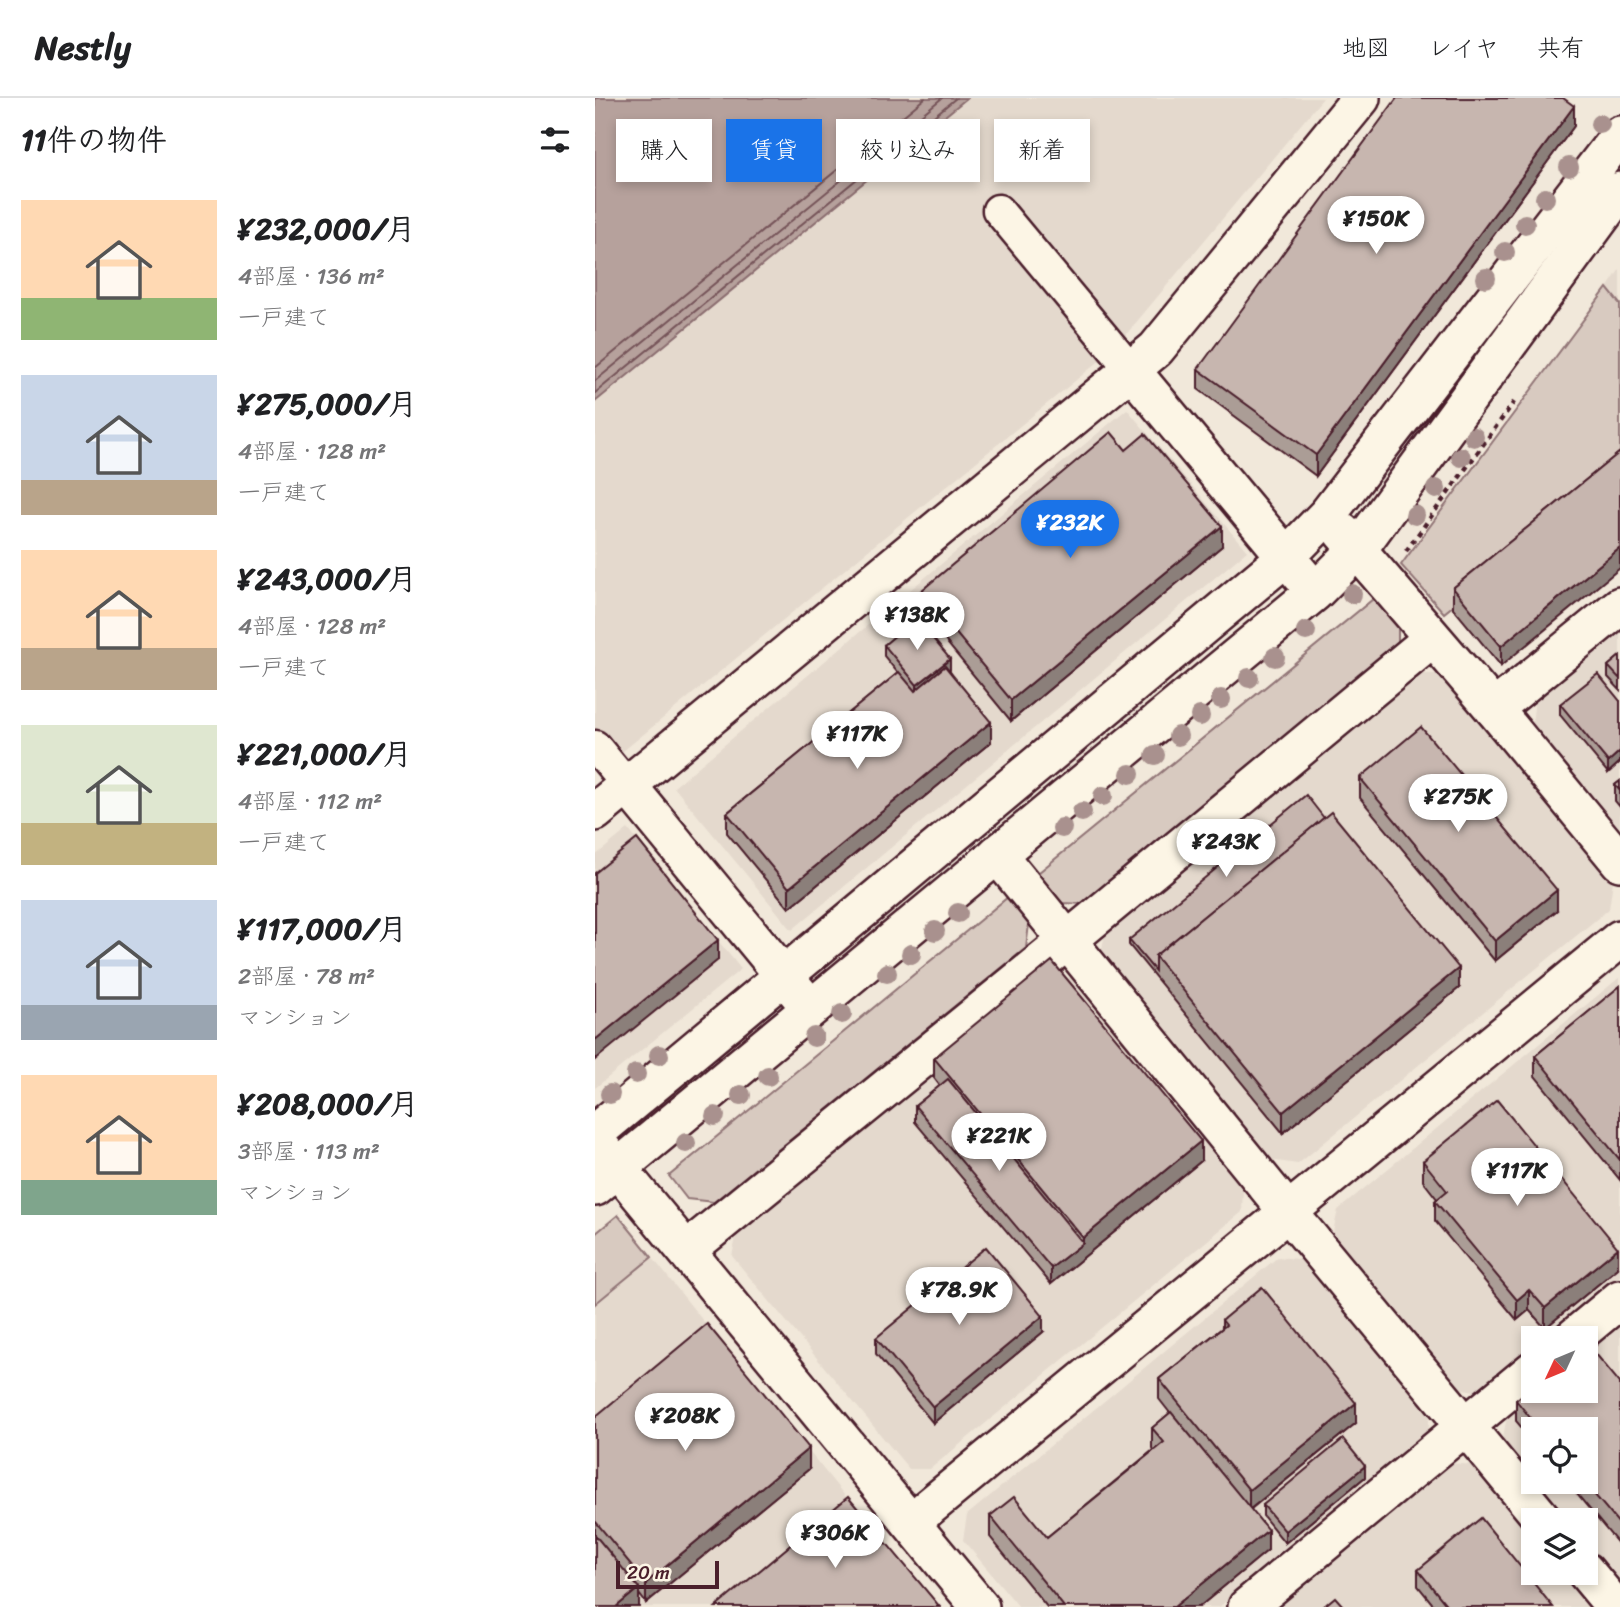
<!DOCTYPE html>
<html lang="ja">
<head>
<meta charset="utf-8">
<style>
	:root { --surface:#fff; --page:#f2f2f2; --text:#202124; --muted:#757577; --line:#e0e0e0; --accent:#1a73e8 }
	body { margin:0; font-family:Sriracha,"Klee One",sans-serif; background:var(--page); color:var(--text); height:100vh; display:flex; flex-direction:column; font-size:26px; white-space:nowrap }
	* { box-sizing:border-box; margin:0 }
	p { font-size:23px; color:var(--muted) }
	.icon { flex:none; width:38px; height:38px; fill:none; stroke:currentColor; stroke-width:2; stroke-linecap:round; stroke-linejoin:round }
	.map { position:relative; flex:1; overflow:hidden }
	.panel { display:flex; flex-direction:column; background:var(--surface); width:595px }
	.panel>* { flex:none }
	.top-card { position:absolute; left:21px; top:21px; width:665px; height:63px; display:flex; gap:14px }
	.needle { width:46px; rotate:226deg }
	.fabs { position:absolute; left:926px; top:1228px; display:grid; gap:14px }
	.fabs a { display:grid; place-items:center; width:77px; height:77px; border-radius:0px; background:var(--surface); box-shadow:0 4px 10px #0003; font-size:35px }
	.scale { position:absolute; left:21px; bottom:18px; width:103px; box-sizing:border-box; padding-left:7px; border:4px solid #4a1f2b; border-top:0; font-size:19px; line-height:24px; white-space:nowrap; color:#4a1f2b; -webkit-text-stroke:5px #fcf5e5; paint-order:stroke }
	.price { position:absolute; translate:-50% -60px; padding:0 16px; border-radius:24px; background:#fff; color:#222; font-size:23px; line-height:46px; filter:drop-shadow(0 2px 4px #0008) }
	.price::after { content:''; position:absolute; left:50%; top:42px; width:21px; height:16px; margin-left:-10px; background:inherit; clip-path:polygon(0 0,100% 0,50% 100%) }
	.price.on { background:var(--accent); color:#fff }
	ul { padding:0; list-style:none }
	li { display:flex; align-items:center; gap:21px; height:175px; padding:0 21px }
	li span { display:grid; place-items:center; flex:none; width:196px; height:140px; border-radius:0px; color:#555 }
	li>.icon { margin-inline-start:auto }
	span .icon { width:84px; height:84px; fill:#fffc; stroke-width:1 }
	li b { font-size:30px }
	h2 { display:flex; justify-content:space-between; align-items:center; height:84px; padding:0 21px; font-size:30px }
	.chip { padding:0 24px; border-radius:0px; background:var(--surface); box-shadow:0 4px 10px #0003; font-size:24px; line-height:63px }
	.chip.on { background:var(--accent); color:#fff }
	header { display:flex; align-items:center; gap:42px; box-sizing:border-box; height:98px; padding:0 35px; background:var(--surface); border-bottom:2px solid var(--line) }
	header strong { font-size:33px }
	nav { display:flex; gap:38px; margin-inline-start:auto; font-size:24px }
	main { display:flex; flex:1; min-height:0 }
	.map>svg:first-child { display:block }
	.built { fill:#e4d9cd }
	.green { fill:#d8cac0; stroke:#917476; stroke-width:2 }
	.water { fill:#b6a19c; stroke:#8b6d6f; stroke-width:2 }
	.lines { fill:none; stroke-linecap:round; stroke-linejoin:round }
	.shore { stroke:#755358; stroke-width:2 }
	.minor-casing { stroke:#4a1f2b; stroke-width:35 }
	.tertiary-casing { stroke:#4a1f2b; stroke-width:42 }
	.path { stroke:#4a1f2b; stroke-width:4.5; stroke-dasharray:5 5; stroke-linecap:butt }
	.minor { stroke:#fcf5e5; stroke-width:30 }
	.tertiary { stroke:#fcf5e5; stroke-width:37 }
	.tree { fill:#a9918e }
	.wall { fill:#ab9d96; stroke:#4a1f2b; stroke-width:2 }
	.shaded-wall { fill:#8b7f7a; stroke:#4a1f2b; stroke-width:2 }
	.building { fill:#c7b6af; stroke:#4a1f2b; stroke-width:2 }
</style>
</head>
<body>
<header>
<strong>Nestly</strong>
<nav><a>地図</a><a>レイヤ</a><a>共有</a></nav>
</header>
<main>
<section class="panel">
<h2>11件の物件<svg class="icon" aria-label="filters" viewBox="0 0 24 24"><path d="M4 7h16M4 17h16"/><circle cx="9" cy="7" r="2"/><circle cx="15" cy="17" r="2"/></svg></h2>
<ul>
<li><span style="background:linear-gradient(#ffd9b3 70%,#8fb573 0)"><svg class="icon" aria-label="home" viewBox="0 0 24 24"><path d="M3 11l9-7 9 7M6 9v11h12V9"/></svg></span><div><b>¥232,000/月</b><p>4部屋 · 136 m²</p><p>一戸建て</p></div></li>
<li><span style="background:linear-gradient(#c9d6e8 75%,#b9a48a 0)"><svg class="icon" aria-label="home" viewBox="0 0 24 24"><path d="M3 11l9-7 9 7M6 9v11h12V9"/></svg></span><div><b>¥275,000/月</b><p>4部屋 · 128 m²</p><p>一戸建て</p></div></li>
<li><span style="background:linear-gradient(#ffd9b3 70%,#b9a48a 0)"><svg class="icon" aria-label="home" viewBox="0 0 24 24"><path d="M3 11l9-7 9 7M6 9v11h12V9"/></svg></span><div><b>¥243,000/月</b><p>4部屋 · 128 m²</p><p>一戸建て</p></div></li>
<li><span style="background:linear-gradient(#dfe7d0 70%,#c2b280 0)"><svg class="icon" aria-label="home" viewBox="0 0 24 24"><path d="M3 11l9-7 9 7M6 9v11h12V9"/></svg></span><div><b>¥221,000/月</b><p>4部屋 · 112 m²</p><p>一戸建て</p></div></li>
<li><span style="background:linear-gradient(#c9d6e8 75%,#9aa5b1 0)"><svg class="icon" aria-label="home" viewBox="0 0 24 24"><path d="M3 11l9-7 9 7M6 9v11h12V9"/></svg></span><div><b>¥117,000/月</b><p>2部屋 · 78 m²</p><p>マンション</p></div></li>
<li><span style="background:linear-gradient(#ffd9b3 75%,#7fa58c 0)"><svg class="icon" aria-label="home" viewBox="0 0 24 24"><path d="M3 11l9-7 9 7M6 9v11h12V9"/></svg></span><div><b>¥208,000/月</b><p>3部屋 · 113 m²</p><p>マンション</p></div></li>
</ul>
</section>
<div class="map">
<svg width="1025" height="1509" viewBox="0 0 1025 1509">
	<rect width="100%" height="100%" fill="#f1e8da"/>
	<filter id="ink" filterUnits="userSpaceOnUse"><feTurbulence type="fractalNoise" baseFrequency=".0143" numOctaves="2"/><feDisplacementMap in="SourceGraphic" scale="14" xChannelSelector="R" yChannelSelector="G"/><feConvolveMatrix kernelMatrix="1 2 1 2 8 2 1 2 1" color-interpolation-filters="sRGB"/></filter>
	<g filter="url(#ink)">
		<g class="built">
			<path d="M 372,0 L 728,0 L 519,251 L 0,676 L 0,304 Z"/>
			<path d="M 1025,171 L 1025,206 L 1012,190 Z"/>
			<path d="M 532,311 L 652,453 L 197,832 L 79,689 Z"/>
			<path d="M 1025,531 L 1025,737 L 937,627 L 940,600 Z"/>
			<path d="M 825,576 L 849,576 L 1018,783 L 1014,811 L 703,1066 L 675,1062 L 506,856 L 511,830 Z"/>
			<path d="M 33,731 L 146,871 L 0,990 L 0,758 Z"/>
			<path d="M 454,878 L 479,880 L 648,1091 L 647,1114 L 335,1371 L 314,1371 L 137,1158 L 142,1135 Z"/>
			<path d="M 1025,879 L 1025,1181 L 952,1241 L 938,1241 L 938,1252 L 887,1294 L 862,1290 L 737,1138 L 743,1112 Z"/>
			<path d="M 57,1159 L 109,1224 L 340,1509 L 0,1509 L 0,1206 Z"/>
			<path d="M 683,1159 L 711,1162 L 835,1311 L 833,1339 L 624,1509 L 424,1509 L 368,1442 L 372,1417 Z"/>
			<path d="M 1025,1225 L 1025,1489 L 991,1447 L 990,1423 L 971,1423 L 939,1384 L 990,1384 L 990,1332 L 938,1332 L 938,1383 L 907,1345 L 912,1318 L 942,1293 L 990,1293 L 991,1254 Z"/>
			<path d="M 853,1365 L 880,1367 L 938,1436 L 938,1475 L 971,1475 L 999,1509 L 679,1509 Z"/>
		</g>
		<g class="green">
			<path d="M 1012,190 L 1025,206 L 1025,372 L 849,515 L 806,467 Z"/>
			<path d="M 783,497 L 803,522 L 803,550 L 493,806 L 466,805 L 443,775 Z"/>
			<path d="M 413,799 L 434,826 L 431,850 L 119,1104 L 92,1101 L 74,1078 Z"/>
			<path d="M 23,1117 L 57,1159 L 0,1206 L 0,1136 Z"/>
		</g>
		<path class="water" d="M 0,0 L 372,0 L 0,304 Z"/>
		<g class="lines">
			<g class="shore">
				<path d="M 0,270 L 330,0"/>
				<path d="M 0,283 L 347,0"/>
				<path d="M 0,295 L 361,0"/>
			</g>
			<defs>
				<g id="minor">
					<path d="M 403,112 L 536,272"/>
					<path d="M 0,648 L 32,687"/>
				</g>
				<g id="tertiary">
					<path d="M 536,272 L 707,478"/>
					<path d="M 747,434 L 899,611 L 1025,764"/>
					<path d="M 899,611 L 1025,508"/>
					<path d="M 32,687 L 204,896"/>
					<path d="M 0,714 L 561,251 L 766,0"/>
					<path d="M 402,756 L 693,1114 L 949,1423"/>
					<path d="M 0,1035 L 691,459 L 732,417 L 1025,37"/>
					<path d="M 7,1051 L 385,1509"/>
					<path d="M 0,1089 L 720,494 L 763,451 L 1025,93"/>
					<path d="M 92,1152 L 472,843 L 837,541"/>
					<path d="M 977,1241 L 1025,1201"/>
					<path d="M 316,1424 L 1025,841"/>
					<path d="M 990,1473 L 1020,1509"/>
					<path d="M 652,1509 L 938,1272"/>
				</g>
			</defs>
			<use href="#minor" class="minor-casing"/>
			<use href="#tertiary" class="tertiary-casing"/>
			<path class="path" d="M 811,453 L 919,304"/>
			<use href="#minor" class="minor"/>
			<use href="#tertiary" class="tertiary"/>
		</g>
		<g class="tree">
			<circle cx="1005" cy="26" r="10"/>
			<circle cx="974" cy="69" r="10"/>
			<circle cx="950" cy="100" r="10"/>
			<circle cx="930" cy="126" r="10"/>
			<circle cx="910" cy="154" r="10"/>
			<circle cx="891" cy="180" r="10"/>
			<circle cx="879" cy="339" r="10"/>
			<circle cx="866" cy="359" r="10"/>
			<circle cx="841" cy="391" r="10"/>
			<circle cx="820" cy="417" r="10"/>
			<circle cx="757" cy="496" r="10"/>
			<circle cx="711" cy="533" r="10"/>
			<circle cx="680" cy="559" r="10"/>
			<circle cx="654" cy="580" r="10"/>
			<circle cx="626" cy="601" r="10"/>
			<circle cx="605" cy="618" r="10"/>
			<circle cx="583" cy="638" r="10"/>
			<circle cx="560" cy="657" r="10"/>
			<circle cx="535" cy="676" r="10"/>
			<circle cx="508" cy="698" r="10"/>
			<circle cx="487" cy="714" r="10"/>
			<circle cx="467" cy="730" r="10"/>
			<circle cx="363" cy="815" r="10"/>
			<circle cx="340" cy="833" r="10"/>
			<circle cx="316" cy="856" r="10"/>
			<circle cx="292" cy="875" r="10"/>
			<circle cx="247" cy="916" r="10"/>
			<circle cx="219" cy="939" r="10"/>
			<circle cx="64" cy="957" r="10"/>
			<circle cx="41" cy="976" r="10"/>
			<circle cx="173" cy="978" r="10"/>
			<circle cx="15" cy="996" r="10"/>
			<circle cx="146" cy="997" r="10"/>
			<circle cx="120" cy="1018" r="10"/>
			<circle cx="91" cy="1045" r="10"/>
		</g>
		<g class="wall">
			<path d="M 979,28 L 721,378 L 603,291 L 603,271 Z"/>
			<path d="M 531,352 L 627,448 L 416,623 L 326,513 L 326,493 Z"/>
			<path d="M 1025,354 L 906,568 L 858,510 L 858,490 Z"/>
			<path d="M 289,547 L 355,572 L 354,572 L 396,644 L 194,810 L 132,735 L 132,715 L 303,575 L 289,558 Z"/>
			<path d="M 1025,558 L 1025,592 L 1013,579 L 1013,568 Z"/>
			<path d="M 1025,603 L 1025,664 L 1013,675 L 965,617 L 965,606 Z"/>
			<path d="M 765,680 L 962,812 L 900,863 L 765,700 Z"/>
			<path d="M 1025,683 L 1025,709 L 1020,703 L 1020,687 Z"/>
			<path d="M 534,842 L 864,890 L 688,1035 L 534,847 Z"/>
			<path d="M 1025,888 L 1025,1082 L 940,978 L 940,958 Z"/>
			<path d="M 339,960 L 606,1063 L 456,1186 L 320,1024 L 320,1008 L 345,988 L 339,980 Z"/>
			<path d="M 828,1063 L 1023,1170 L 950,1230 L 934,1212 L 922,1222 L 840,1123 L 840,1103 L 842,1101 L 828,1083 Z"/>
			<path d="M 627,1222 L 761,1325 L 656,1411 L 673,1452 L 604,1509 L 452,1509 L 395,1439 L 395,1418 L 452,1439 L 558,1352 L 557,1350 L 557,1330 L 575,1315 L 564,1301 L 564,1281 L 627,1230 Z"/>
			<path d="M 448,1234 L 338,1325 L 281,1256 L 281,1240 Z"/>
			<path d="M 1025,1285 L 1025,1448 L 972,1384 L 990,1384 L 990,1332 L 938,1332 L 938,1343 L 921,1323 L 921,1302 Z"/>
			<path d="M 0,1319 L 214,1371 L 51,1505 L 44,1496 L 44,1509 L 0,1509 Z"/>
			<path d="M 770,1379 L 690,1445 L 668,1418 L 668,1407 Z"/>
			<path d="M 823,1472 L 958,1509 L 840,1509 L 823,1488 Z"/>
		</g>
		<g class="shaded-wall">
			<path d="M 979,8 L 979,28 L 721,378 L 721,357 Z"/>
			<path d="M 627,428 L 627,448 L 416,623 L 416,602 Z"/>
			<path d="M 1025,450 L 1025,470 L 906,568 L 906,548 Z"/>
			<path d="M 355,561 L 355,572 L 322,598 L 322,587 Z"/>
			<path d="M 396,624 L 396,644 L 194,810 L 194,790 Z"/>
			<path d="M 1025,653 L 1025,664 L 1013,675 L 1013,664 Z"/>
			<path d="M 962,792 L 962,812 L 900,863 L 900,843 Z"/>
			<path d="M 123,842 L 123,862 L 0,962 L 0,942 Z"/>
			<path d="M 864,870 L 864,890 L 688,1035 L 688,1014 Z"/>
			<path d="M 606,1043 L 606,1063 L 456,1186 L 456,1170 L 488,1145 L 488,1140 Z"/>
			<path d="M 1023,1150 L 1023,1170 L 950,1230 L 950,1210 Z"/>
			<path d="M 934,1192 L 934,1212 L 922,1222 L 922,1202 Z"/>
			<path d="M 448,1218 L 448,1234 L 338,1325 L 338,1309 Z"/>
			<path d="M 761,1305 L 761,1325 L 654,1412 L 654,1392 Z"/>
			<path d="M 214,1350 L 214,1371 L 51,1505 L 51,1485 Z"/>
			<path d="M 770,1368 L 770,1379 L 690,1445 L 690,1433 Z"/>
			<path d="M 673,1432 L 673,1452 L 604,1509 L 579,1509 Z"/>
			<path d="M 44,1490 L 44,1509 L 21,1509 Z"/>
		</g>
		<g class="building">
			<path d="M 802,0 L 968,0 L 979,8 L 721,357 L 603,271 Z"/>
			<path d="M 516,334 L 531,352 L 550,336 L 627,428 L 416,602 L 326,493 Z"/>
			<path d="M 1025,354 L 1025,450 L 906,548 L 858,490 Z"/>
			<path d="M 321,520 L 355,561 L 322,587 L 289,547 Z"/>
			<path d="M 1025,558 L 1025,581 L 1013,568 Z"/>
			<path d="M 350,568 L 396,624 L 194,790 L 132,715 L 304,574 L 320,593 Z"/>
			<path d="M 1003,576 L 1025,603 L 1025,653 L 1013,664 L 965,606 Z"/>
			<path d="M 826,629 L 962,792 L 900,843 L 765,680 Z"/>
			<path d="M 1025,683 L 1025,693 L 1020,687 Z"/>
			<path d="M 711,697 L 729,720 L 560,858 L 560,873 L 534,842 Z"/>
			<path d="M 736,714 L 864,870 L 688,1014 L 560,858 Z"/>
			<path d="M 42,741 L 123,842 L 0,942 L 0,775 Z"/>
			<path d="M 457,863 L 606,1043 L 488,1140 L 339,960 Z"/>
			<path d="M 1025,888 L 1025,1062 L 940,958 Z"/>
			<path d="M 353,981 L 488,1145 L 456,1170 L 320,1008 Z"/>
			<path d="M 902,1002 L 1023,1150 L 950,1210 L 934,1192 L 922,1202 L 840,1103 L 852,1093 L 828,1063 Z"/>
			<path d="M 391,1149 L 448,1218 L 338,1309 L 281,1240 Z"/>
			<path d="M 667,1189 L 761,1305 L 654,1392 L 564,1281 L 631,1227 L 627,1222 Z"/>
			<path d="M 112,1226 L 214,1350 L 51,1485 L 0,1423 L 0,1319 Z"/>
			<path d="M 991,1244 L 1025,1285 L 1025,1427 L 989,1384 L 990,1384 L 990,1332 L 945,1332 L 921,1302 L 938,1288 L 938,1293 L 990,1293 Z"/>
			<path d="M 576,1314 L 673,1432 L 579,1509 L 469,1509 L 395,1418 L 419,1399 L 452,1439 L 569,1344 L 557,1330 Z"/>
			<path d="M 748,1341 L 770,1368 L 690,1433 L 668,1407 Z"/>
			<path d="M 253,1399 L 345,1509 L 121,1509 Z"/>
			<path d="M 886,1420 L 958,1509 L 853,1509 L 823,1472 Z"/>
			<path d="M 0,1437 L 44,1490 L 21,1509 L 0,1509 Z"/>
			<path d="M 740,1499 L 749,1509 L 728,1509 Z"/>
		</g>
	</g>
</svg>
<div class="fabs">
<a><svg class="needle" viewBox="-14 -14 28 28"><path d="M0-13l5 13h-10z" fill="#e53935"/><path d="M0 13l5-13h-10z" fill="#757577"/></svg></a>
<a><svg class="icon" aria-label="locate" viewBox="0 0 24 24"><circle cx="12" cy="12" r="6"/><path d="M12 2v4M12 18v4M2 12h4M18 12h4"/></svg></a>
<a><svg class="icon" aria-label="layers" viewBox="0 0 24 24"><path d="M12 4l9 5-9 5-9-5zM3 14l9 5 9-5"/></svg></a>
</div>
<div class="scale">20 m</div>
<b class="price" style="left:781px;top:158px">¥150K</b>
<b class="price on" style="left:475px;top:462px">¥232K</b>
<b class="price" style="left:322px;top:554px">¥138K</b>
<b class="price" style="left:262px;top:673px">¥117K</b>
<b class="price" style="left:863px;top:736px">¥275K</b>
<b class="price" style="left:631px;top:781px">¥243K</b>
<b class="price" style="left:404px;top:1075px">¥221K</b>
<b class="price" style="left:922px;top:1110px">¥117K</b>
<b class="price" style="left:364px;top:1229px">¥78.9K</b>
<b class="price" style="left:90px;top:1355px">¥208K</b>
<b class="price" style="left:240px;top:1472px">¥306K</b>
<div class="top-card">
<a class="chip">購入</a>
<a class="chip on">賃貸</a>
<a class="chip">絞り込み</a>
<a class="chip">新着</a>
</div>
</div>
</main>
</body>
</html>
